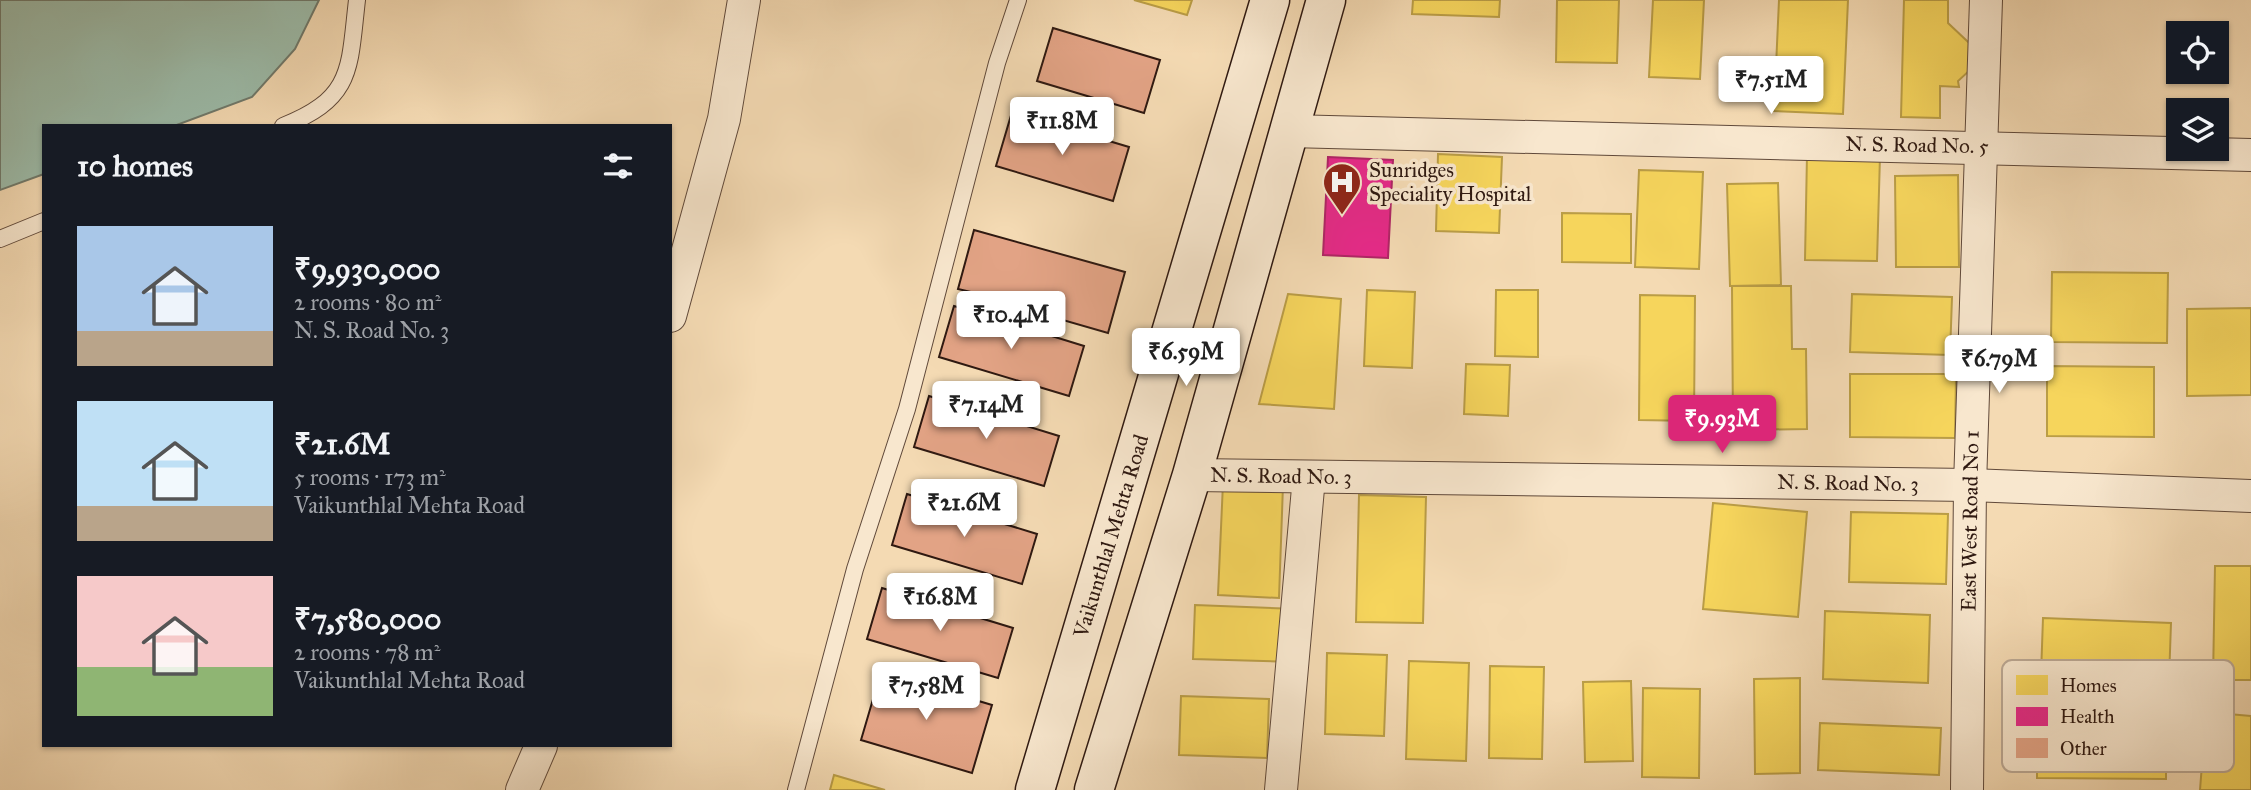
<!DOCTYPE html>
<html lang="en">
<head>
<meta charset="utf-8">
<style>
	:root { --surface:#171b24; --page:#242831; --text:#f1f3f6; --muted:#9ea1a6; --accent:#db2777 }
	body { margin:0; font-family:"IM FELL Great Primer",serif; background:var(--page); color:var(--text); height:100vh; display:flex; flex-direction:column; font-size:26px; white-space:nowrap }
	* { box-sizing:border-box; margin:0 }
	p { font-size:23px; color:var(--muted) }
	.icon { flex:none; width:38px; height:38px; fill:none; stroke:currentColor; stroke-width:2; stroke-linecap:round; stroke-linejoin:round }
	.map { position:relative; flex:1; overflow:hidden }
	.details { position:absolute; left:42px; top:124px; width:630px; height:623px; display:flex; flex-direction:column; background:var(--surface); border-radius:0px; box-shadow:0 2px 5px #0004 }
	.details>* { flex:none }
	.fabs { position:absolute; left:2166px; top:21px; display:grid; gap:14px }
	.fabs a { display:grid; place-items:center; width:63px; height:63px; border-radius:0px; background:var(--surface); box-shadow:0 2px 5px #0004; font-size:35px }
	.price { position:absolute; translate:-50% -60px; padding:0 16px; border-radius:7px; background:#fff; color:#222; font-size:23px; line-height:46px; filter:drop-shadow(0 2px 4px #0008) }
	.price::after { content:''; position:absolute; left:50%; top:42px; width:21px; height:16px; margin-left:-10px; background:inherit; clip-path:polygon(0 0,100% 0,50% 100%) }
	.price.current { background:var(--accent); color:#fff }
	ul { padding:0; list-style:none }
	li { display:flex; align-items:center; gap:21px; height:175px; padding:0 35px }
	li span { display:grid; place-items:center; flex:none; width:196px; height:140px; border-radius:0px; color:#555 }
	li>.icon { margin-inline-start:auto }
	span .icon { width:84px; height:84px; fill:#fffc; stroke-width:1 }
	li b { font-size:30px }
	h2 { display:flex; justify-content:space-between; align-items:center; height:84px; padding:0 35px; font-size:30px }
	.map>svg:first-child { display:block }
	.water { fill:#9cbba9; stroke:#707a6c; stroke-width:2 }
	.homes { fill:#f6d55c; stroke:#ba9d46; stroke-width:2 }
	.health { fill:#e7298a; stroke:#b02466; stroke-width:2 }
	.building { fill:#e2a385; stroke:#2f1911; stroke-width:2 }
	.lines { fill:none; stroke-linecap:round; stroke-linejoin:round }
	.service-casing { stroke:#60493a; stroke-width:18 }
	.minor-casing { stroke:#60493a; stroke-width:34 }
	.secondary-casing { stroke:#2f1911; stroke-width:41 }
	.service { stroke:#f8e7ce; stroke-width:16 }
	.minor { stroke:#f8e7ce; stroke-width:32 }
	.secondary { stroke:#f8e7ce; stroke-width:38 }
	.labels { text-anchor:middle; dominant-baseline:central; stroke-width:7; stroke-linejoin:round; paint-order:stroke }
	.street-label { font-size:21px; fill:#2f1911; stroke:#f8e7ce }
	.poi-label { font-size:21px; fill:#2f1911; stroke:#f8e7ce; text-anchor:start }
	.key { fill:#f8e7ce; stroke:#bca995; stroke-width:2 }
	.key-label { font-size:19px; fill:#2f1911 }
</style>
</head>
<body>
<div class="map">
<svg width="2251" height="790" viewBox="0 0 2251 790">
	<rect width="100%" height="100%" fill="#f4dab3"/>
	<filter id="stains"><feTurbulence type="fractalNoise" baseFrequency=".00286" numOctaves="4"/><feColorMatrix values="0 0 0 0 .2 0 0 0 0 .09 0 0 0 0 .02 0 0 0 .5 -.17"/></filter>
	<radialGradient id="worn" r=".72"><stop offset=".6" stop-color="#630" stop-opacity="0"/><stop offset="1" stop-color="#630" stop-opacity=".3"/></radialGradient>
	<path class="water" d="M 0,0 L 319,0 L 295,49 L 252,97 L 174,126 L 44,126 L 44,174 L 0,190 Z"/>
	<g class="homes">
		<path d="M 1134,0 L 1192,0 L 1187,15 Z"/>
		<path d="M 1413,0 L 1500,0 L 1499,17 L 1412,14 Z"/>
		<path d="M 1557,0 L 1619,0 L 1617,63 L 1556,62 Z"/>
		<path d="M 1653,0 L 1704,0 L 1700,79 L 1649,77 Z"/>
		<path d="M 1779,0 L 1848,0 L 1843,114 L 1774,111 Z"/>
		<path d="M 1904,0 L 1948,0 L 1948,23 L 1984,57 L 1958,81 L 1959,87 L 1940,86 L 1940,118 L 1901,117 Z"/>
		<path d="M 1438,154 L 1502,157 L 1499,233 L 1436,231 Z"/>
		<path d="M 1807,155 L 1880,156 L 1877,261 L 1805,260 Z"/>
		<path d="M 1639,170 L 1703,172 L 1699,269 L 1635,267 Z"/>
		<path d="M 1958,175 L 1959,267 L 1896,267 L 1895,176 Z"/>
		<path d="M 1778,183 L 1781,285 L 1730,286 L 1727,184 Z"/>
		<path d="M 1562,213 L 1631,214 L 1631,263 L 1562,262 Z"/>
		<path d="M 2052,272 L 2168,273 L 2167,343 L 2051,342 Z"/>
		<path d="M 1732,286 L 1791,286 L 1792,349 L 1806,349 L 1807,429 L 1733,430 Z"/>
		<path d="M 1367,290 L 1415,292 L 1412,368 L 1364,366 Z"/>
		<path d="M 1496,290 L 1538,290 L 1538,357 L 1495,356 Z"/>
		<path d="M 1288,294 L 1341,299 L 1334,409 L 1259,404 Z"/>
		<path d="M 1852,294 L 1952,297 L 1950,355 L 1850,352 Z"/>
		<path d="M 1640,295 L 1695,296 L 1694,421 L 1639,420 Z"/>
		<path d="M 2251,308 L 2251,395 L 2187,396 L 2187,309 Z"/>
		<path d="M 1466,364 L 1510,365 L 1508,416 L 1464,414 Z"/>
		<path d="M 2047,366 L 2154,367 L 2154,437 L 2047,436 Z"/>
		<path d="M 1850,374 L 1956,374 L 1955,438 L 1850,437 Z"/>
		<path d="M 1223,483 L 1283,485 L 1279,598 L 1218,595 Z"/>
		<path d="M 1359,495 L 1426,497 L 1423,623 L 1356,622 Z"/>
		<path d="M 1713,503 L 1807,512 L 1798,617 L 1703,609 Z"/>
		<path d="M 1851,512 L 1948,514 L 1946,584 L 1849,582 Z"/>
		<path d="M 2215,566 L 2251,566 L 2251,680 L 2213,680 Z"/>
		<path d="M 1195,605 L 1296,609 L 1293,662 L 1193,659 Z"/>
		<path d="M 1825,611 L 1930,615 L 1928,683 L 1823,679 Z"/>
		<path d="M 2043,618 L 2171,623 L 2169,680 L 2041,675 Z"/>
		<path d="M 1327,653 L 1387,655 L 1384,736 L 1325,734 Z"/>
		<path d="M 1409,661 L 1469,663 L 1466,761 L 1406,759 Z"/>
		<path d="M 1490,666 L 1544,667 L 1542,759 L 1489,758 Z"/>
		<path d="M 1800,678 L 1800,773 L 1755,774 L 1754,679 Z"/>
		<path d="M 1631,681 L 1633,761 L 1585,762 L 1583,682 Z"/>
		<path d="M 1643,688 L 1700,689 L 1699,778 L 1642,777 Z"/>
		<path d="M 1181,696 L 1269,699 L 1267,758 L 1179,755 Z"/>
		<path d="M 2206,712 L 2251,716 L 2251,790 L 2200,790 Z"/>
		<path d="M 1820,723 L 1941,728 L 1939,775 L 1818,770 Z"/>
		<path d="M 2037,724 L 2166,725 L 2166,779 L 2037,778 Z"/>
		<path d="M 834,775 L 885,790 L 830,790 Z"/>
	</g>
	<path class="health" d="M 1328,157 L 1393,160 L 1388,258 L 1323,255 Z"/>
	<g class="building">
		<path d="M 1053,28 L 1160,60 L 1144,113 L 1037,81 Z"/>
		<path d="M 1012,112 L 1129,147 L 1113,201 L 996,166 Z"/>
		<path d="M 974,230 L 1125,272 L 1108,333 L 1011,305 L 1009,312 L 972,302 L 975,293 L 958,289 Z"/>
		<path d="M 954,306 L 1084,346 L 1069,396 L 939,357 Z"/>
		<path d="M 929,396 L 1059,436 L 1044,486 L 914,447 Z"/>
		<path d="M 907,494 L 1037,534 L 1022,584 L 892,545 Z"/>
		<path d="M 882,588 L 1013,628 L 998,678 L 867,639 Z"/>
		<path d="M 881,672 L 992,705 L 972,773 L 861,740 Z"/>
	</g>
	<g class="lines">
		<defs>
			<g id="service">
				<path d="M 283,126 C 354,98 349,68 357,0"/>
				<path d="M 0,239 L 44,221"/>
				<path d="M 796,790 L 855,569 L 907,409 L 997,63 L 1018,0"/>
			</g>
			<g id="minor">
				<path d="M 1289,131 L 2251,155"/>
				<path d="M 670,316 L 724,119 L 744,0"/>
				<path d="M 1192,475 L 1970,485 L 2251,496"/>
				<path d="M 522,790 L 541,746"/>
				<path d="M 1281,790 L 1309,477"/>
				<path d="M 1967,790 L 1970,485 L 1986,0"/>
			</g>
			<g id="secondary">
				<path d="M 1035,790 L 1270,0"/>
				<path d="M 1094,790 L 1192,475 L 1326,0"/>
			</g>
		</defs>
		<use href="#service" class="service-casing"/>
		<use href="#minor" class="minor-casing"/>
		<use href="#secondary" class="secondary-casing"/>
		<use href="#service" class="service"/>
		<use href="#minor" class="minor"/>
		<use href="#secondary" class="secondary"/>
	</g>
	<defs>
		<symbol id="hospital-pin" viewBox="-11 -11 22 30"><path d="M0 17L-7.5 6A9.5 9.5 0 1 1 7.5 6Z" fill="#8f2418" stroke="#f8e7ce"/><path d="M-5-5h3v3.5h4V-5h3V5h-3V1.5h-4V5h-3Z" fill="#fff"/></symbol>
	</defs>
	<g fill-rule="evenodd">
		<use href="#hospital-pin" x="1320" y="160" width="44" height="60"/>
	</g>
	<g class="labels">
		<g class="street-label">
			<text transform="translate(1917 145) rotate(1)">N. S. Road No. 5</text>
			<text transform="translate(1281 476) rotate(1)">N. S. Road No. 3</text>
			<text transform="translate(1848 483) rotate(1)">N. S. Road No. 3</text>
			<text transform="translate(1970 521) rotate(-89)">East West Road No 1</text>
			<text transform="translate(1111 536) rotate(-73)">Vaikunthlal Mehta Road</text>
		</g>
		<g class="poi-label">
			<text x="1369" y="170">Sunridges<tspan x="1369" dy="24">Speciality Hospital</tspan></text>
		</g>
	</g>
	<rect x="2002" y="660" width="232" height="112" rx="10" class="key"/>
	<rect x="2016" y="675" width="32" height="20" fill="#f6d55c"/>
	<rect x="2016" y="707" width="32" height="19" fill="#e7298a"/>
	<rect x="2016" y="738" width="32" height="20" fill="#e2a385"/>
	<g class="key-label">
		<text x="2060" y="692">Homes</text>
		<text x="2060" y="723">Health</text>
		<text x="2060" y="755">Other</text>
	</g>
	<rect width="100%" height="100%" filter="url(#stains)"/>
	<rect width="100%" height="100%" fill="url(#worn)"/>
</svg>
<div class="fabs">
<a><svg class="icon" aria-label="locate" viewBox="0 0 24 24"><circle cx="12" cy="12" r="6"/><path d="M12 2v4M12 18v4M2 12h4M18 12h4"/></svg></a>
<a><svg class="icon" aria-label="layers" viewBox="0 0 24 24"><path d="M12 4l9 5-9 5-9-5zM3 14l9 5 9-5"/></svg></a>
</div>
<b class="price" style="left:1771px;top:116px">₹7.51M</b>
<b class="price" style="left:1062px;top:157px">₹11.8M</b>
<b class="price" style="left:1011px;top:351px">₹10.4M</b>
<b class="price" style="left:1186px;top:388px">₹6.59M</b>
<b class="price" style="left:1999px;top:395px">₹6.79M</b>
<b class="price" style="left:986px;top:441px">₹7.14M</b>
<b class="price current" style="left:1722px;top:455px">₹9.93M</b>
<b class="price" style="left:964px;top:539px">₹21.6M</b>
<b class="price" style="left:940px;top:633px">₹16.8M</b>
<b class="price" style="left:926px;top:722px">₹7.58M</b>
<section class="details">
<h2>10 homes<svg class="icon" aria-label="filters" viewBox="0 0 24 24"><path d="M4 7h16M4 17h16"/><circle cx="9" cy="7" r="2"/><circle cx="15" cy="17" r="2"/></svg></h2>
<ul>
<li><span style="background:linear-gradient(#a9c7e8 75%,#b9a48a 0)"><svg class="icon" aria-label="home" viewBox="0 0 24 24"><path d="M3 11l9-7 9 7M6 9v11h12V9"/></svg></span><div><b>₹9,930,000</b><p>2 rooms · 80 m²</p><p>N. S. Road No. 3</p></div></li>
<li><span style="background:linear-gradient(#bfe0f5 75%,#b9a48a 0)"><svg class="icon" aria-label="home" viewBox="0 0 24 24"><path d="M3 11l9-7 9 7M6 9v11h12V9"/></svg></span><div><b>₹21.6M</b><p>5 rooms · 173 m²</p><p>Vaikunthlal Mehta Road</p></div></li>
<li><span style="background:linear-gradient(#f6c9c9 65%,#8fb573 0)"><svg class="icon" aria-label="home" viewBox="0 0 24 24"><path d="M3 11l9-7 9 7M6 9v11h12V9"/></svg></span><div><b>₹7,580,000</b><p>2 rooms · 78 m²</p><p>Vaikunthlal Mehta Road</p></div></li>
</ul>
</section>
</div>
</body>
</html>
